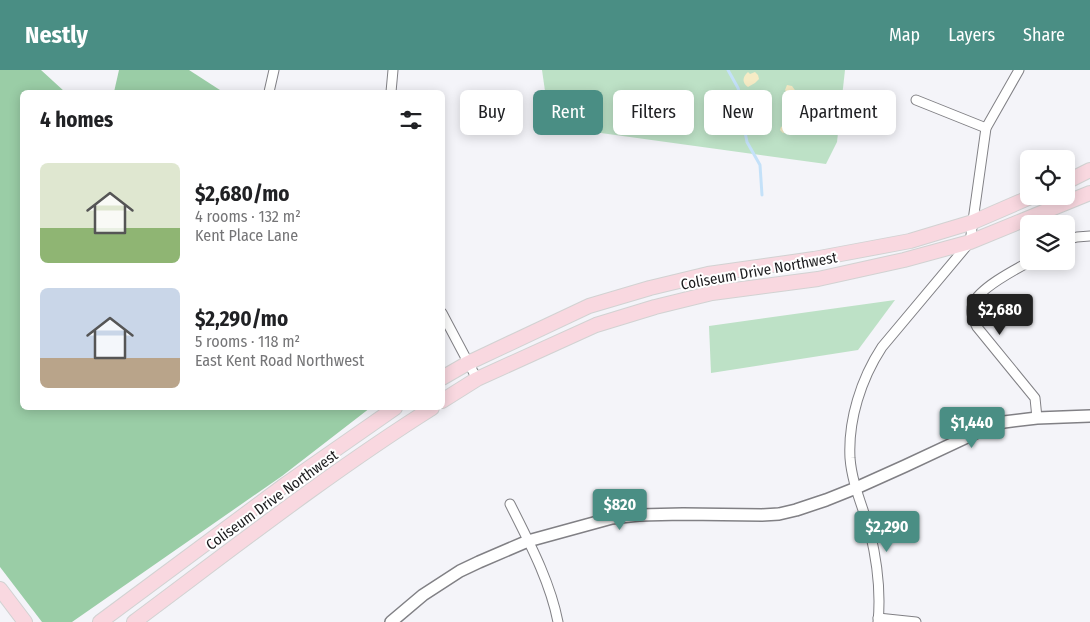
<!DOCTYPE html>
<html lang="en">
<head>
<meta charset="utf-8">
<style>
	:root { --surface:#fff; --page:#f6f6f6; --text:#202124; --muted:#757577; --accent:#4a8e84 }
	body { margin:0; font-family:"Fira Sans Condensed",sans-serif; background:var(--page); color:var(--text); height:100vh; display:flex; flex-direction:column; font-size:19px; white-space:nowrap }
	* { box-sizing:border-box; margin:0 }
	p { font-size:16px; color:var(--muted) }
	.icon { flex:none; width:28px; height:28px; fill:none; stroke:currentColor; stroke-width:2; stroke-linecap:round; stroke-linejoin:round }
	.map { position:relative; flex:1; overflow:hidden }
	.side { position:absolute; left:20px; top:20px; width:425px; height:320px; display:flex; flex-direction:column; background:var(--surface); border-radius:8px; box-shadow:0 2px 12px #0003 }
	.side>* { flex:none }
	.top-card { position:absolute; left:460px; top:20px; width:475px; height:45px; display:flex; gap:10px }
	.tools { position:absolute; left:1020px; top:80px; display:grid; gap:10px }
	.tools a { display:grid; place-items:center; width:55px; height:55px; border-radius:8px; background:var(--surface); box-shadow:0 2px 12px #0003; font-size:25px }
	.price { position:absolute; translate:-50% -42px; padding:0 11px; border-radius:5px; background:var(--accent); color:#fff; font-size:16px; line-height:32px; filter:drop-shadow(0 1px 2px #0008) }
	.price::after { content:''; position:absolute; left:50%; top:30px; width:15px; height:11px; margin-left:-8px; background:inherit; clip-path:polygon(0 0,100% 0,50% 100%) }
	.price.active { background:#222; color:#fff }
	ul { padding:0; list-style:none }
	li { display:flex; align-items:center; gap:15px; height:125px; padding:0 20px }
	li span { display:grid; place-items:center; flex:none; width:140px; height:100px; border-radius:8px; color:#555 }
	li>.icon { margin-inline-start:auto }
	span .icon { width:60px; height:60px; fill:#fffc; stroke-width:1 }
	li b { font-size:21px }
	h2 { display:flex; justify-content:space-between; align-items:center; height:60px; padding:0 20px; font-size:21px }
	.pill { padding:0 18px; border-radius:8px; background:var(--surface); box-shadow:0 2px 12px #0003; font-size:18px; line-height:45px }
	.pill.active { background:var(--accent); color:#fff }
	header { display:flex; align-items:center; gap:30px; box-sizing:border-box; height:70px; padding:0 25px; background:var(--accent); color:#fff }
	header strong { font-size:24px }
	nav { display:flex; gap:28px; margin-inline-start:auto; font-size:18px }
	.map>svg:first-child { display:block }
	.green { fill:#bde1c6 }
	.forest { fill:#9acda6 }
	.sand { fill:#f5ebc5 }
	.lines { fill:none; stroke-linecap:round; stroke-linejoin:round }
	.stream { stroke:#c4e1f9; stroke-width:3 }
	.minor-casing { stroke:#818085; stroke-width:11 }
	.tertiary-casing { stroke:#818085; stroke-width:14 }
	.primary-casing { stroke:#d2d2d2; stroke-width:16 }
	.minor { stroke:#fff; stroke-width:9 }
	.tertiary { stroke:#fff; stroke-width:11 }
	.primary { stroke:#f9d8e0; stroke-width:14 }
	.labels { text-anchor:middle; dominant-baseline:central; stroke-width:4; stroke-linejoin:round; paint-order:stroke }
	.street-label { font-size:15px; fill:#1c1c1e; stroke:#fff }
</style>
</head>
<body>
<header>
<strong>Nestly</strong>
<nav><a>Map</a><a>Layers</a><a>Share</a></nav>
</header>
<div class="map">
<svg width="1090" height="552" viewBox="0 0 1090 552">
	<rect width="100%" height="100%" fill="#f4f4f9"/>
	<g class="green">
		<path d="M 542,0 L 845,0 L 837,72 L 826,94 L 550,56 Z"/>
		<path d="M 895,230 L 858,280 L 711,303 L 709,256 Z"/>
	</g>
	<g class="forest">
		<path d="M 0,0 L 41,0 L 65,22 L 22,22 L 22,338 L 370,338 L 282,406 L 72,552 L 42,552 L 0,497 Z"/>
		<path d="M 119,0 L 189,0 L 223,22 L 114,22 Z"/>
	</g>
	<g class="sand">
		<path d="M 748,2 L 750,4 L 755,2 L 758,5 L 759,9 L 755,13 L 748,17 C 742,13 742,7 748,2 Z"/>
		<path d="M 787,15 L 792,16 L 797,23 L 798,24 L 798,28 L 795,28 L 796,32 L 793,34 L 790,32 L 790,28 L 785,20 Z"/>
		<path d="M 759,42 L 768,46 L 771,52 L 768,60 L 761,58 L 758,54 L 754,51 L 754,46 Z"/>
		<path d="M 795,47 L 797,47 L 798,50 L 798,51 L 799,52 L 798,55 L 801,59 L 798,65 L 797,64 L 797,59 L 795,58 L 793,59 L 794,61 L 793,63 L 787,62 L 783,63 L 780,60 L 781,57 Z"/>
	</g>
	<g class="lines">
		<path class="stream" d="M 728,0 L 738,18 L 740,25 L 740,31 L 743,46 L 744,57 L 747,72 L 760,95 L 762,125"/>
		<defs>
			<g id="minor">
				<path d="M 269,22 L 274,0"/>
				<path d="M 391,22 L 393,0"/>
				<path d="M 916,30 L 986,58"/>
				<path d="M 1066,170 L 1077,167 L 1090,166"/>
				<path d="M 1031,191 C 1016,199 979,218 973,234 C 970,242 973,249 977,257 L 1035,328 L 1037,348"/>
				<path d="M 442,243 L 477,309"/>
				<path d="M 510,434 C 529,472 550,511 558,552"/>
				<path d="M 878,548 L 916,552"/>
				<path d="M 878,552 C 881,522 877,491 870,462 C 863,437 852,414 850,388 C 848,350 861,309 882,277 L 970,172 L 986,58 L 1019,0"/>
			</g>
			<path id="tertiary" d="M 391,552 L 423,525 L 460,501 L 479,492 L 528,471 L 612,448 L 639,445 L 683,444 L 762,445 L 779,444 L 796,440 L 826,430 L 856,418 L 905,396 L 982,360 L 1004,352 L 1037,348 L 1090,346"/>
			<g id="primary">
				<path d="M 1066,112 L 1090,100"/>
				<path d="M 442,308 L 468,293 L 589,236 L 650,218 L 708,204 L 814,189 L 910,171 L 973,152 L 1033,126"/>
				<path d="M 442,331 L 477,309 L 596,255 L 655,237 L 712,223 L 818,209 L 904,190 L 970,172 L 1090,123"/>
				<path d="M 0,519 L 25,552"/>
				<path d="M 100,552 L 286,414 L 395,338"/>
				<path d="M 134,552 C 232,479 329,403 432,338"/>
			</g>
		</defs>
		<use href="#minor" class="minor-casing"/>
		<use href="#tertiary" class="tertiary-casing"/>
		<use href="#primary" class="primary-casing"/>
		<use href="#minor" class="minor"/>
		<use href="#tertiary" class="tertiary"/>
		<use href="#primary" class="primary"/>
	</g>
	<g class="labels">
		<g class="street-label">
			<text transform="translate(759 201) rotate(-10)">Coliseum Drive Northwest</text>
			<text transform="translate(272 430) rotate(-36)">Coliseum Drive Northwest</text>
		</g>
	</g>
</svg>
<div class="tools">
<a><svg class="icon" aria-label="locate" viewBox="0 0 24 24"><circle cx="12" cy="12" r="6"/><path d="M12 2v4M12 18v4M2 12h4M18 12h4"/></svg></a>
<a><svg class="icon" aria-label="layers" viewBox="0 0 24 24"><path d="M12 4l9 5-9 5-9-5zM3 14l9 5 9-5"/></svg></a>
</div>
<b class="price active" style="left:1000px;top:266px">$2,680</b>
<b class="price" style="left:972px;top:379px">$1,440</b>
<b class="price" style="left:620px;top:461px">$820</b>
<b class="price" style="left:887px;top:483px">$2,290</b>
<div class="top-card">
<a class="pill">Buy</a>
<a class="pill active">Rent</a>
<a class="pill">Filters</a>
<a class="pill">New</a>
<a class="pill">Apartment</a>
</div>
<section class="side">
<h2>4 homes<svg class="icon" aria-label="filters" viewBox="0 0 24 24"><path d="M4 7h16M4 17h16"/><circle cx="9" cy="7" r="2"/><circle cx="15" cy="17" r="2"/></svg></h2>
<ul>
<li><span style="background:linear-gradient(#dfe7d0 65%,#8fb573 0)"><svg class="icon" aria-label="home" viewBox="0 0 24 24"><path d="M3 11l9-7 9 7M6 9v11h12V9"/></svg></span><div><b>$2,680/mo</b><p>4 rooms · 132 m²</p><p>Kent Place Lane</p></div></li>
<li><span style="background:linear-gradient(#c9d6e8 70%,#b9a48a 0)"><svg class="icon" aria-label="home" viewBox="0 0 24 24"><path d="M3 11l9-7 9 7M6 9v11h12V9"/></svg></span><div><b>$2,290/mo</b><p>5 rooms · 118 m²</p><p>East Kent Road Northwest</p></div></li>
</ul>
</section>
</div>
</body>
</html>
